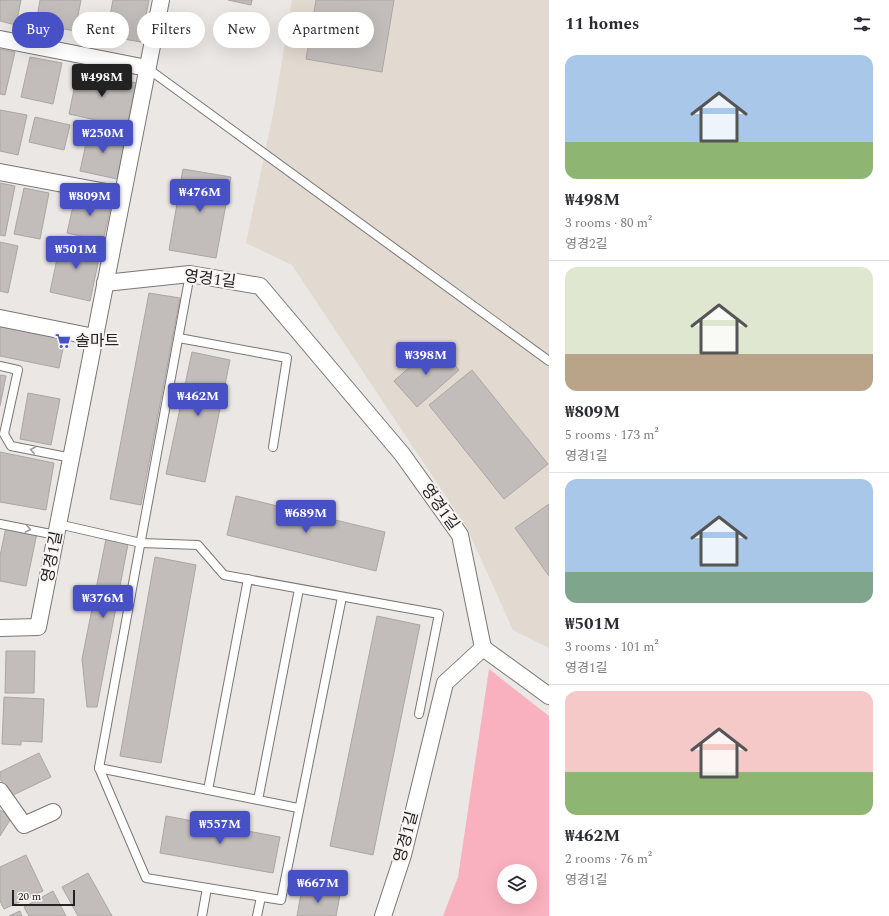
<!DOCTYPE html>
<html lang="en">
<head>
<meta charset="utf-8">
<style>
	:root { --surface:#fff; --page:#f7f7f7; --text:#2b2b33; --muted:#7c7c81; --line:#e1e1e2; --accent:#4750c5 }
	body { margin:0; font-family:Spectral,"Noto Sans KR",serif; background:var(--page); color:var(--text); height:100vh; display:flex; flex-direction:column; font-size:15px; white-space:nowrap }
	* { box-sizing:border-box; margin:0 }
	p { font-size:13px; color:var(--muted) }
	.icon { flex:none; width:22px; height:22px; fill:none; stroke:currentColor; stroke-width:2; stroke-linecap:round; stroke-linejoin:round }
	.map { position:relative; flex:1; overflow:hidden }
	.drawer { display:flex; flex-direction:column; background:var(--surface); width:340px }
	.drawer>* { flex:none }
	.banner { position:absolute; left:12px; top:12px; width:380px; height:36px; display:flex; gap:8px }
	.tools { position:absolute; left:497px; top:864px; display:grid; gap:8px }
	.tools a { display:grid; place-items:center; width:40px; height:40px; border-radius:50%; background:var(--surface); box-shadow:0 4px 16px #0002; font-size:20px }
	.scale { position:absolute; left:12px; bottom:10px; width:63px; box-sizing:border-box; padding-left:4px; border:2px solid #242322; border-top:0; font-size:11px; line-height:14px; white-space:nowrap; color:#242322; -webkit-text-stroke:3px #f8f4f1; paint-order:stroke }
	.price { position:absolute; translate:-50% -34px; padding:0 9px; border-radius:4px; background:var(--accent); color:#fff; font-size:13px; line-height:26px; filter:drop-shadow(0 1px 2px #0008) }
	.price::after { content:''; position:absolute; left:50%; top:24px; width:12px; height:9px; margin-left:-6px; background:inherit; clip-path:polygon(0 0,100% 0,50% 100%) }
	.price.on { background:#222; color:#fff }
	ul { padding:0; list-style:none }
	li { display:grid; align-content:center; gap:8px; height:212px; padding:0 16px }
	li+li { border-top:1px solid var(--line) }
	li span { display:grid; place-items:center; height:124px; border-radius:12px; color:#555 }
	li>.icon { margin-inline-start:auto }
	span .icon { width:72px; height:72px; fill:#fffc; stroke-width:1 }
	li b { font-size:17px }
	h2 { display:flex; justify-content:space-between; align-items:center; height:48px; padding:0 16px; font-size:17px }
	.pill { padding:0 14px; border-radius:18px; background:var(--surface); box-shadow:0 4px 16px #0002; font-size:14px; line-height:36px }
	.pill.on { background:var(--accent); color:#fff }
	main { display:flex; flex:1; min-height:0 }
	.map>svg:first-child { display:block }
	.built { fill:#e2d9d0 }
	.green { fill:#fab1bf; fill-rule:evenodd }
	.building { fill:#c2bdbb; stroke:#aba6a5 }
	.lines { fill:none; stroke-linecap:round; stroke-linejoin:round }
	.service-casing { stroke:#7a7774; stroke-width:10 }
	.minor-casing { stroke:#7a7774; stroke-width:18 }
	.service { stroke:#fff; stroke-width:8 }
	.minor { stroke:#fff; stroke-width:16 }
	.oneway { stroke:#9c9c9c }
	.labels { text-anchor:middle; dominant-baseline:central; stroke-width:4; stroke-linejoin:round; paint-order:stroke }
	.street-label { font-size:16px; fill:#242322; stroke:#f8f4f1 }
	.poi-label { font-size:16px; fill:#242322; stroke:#f8f4f1; text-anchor:start }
</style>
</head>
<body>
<main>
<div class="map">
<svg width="549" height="916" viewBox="0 0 549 916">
	<rect width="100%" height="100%" fill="#ebe7e4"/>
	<path class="built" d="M 292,0 L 549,0 L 549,648 L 513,630 L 467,528 L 292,265 L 246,243 L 274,109 Z"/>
	<path class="green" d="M 489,669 L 549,716 L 549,916 L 443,916 L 458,877 ZM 504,871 L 530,871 L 530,897 L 504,897 Z"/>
	<g class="building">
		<path d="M 0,0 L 21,0 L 16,25 L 0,21 Z"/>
		<path d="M 40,0 L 81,0 L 75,31 L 36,24 Z"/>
		<path d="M 113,0 L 149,0 L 141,42 L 106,36 Z"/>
		<path d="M 228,0 L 252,0 L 251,5 Z"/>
		<path d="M 316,0 L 394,0 L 382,72 L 306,59 Z"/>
		<path d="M 0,49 L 15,52 L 5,95 L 0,94 Z"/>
		<path d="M 30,57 L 62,63 L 53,104 L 21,97 Z"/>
		<path d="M 78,70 L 136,83 L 127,127 L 69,114 Z"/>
		<path d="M 0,110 L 27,115 L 18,155 L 0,151 Z"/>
		<path d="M 35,117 L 70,125 L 64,150 L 29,142 Z"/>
		<path d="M 89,130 L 126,138 L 117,179 L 80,171 Z"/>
		<path d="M 183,169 L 231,177 L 216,258 L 169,250 Z"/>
		<path d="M 0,183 L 15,186 L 5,236 L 0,235 Z"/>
		<path d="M 24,188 L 49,193 L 40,239 L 14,234 Z"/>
		<path d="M 76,193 L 112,201 L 103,241 L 67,233 Z"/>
		<path d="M 61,240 L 101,249 L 90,301 L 50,292 Z"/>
		<path d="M 0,242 L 18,246 L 8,293 L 0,291 Z"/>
		<path d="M 149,293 L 180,298 L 141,505 L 110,499 Z"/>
		<path d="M 0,321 L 66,334 L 59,368 L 0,356 Z"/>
		<path d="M 436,344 L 459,370 L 417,407 L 394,381 Z"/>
		<path d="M 192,352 L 230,360 L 205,482 L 166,474 Z"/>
		<path d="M 472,370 L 548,464 L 504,499 L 429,405 Z"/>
		<path d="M 0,375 L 6,376 L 0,406 Z"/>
		<path d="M 28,393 L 60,399 L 51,445 L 20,439 Z"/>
		<path d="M 0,452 L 54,463 L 46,510 L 0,502 Z"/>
		<path d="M 236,496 L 385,532 L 376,571 L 227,535 Z"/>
		<path d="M 549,504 L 549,576 L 515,528 Z"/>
		<path d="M 6,527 L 37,533 L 26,586 L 0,581 L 0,556 Z"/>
		<path d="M 106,539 L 128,544 L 97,707 L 87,707 L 82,659 Z"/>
		<path d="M 155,557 L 196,565 L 161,763 L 120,756 Z"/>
		<path d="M 377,616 L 420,625 L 373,855 L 330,846 Z"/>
		<path d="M 6,651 L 35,651 L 34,693 L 5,693 Z"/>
		<path d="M 4,697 L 44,699 L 42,742 L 21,741 L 21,745 L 2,744 Z"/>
		<path d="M 39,753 L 51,777 L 9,797 L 0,778 L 0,772 Z"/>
		<path d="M 0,810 L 12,817 L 0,836 Z"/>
		<path d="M 166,816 L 280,837 L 273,873 L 160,853 Z"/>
		<path d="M 26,855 L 43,891 L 4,909 L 0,901 L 0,867 Z"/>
		<path d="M 88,873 L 112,916 L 78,916 L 62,887 Z"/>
		<path d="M 302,888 L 340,895 L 336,916 L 297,916 Z"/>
		<path d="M 53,891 L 66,916 L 29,916 L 24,907 Z"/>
		<path d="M 20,911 L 22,916 L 9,916 Z"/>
	</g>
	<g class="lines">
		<defs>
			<g id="service">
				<path d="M 147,68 L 549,361"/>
				<path d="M 190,274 L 99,768 L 146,878 L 281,900 L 342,597"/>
				<path d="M 179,338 L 287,358 L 273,447"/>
				<path d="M 0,366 L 18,370 L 4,434 L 11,446 L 72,458"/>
				<path d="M 0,524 L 56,535"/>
				<path d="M 58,524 L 141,543 L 198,545 L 224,575 L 439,614 L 419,714"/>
				<path d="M 99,768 L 298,808"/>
				<path d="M 208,790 L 248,579"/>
				<path d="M 258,800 L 299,589"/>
				<path d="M 202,916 L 207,888"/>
				<path d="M 257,916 L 261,897"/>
			</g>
			<g id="minor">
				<path d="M 0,39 L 147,68"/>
				<path d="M 0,172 L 122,195"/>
				<path d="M 105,283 L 190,274 L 260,286 L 402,454 L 460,535 L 483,648 L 445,683 L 403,855 L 383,916"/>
				<path d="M 0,318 L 94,337"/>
				<path d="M 0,628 L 38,627 L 161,0"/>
				<path d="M 483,648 L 549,696"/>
				<path d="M 0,791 L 24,825 L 53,812"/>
			</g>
		</defs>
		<use href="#service" class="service-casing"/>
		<use href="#minor" class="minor-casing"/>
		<use href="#service" class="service"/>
		<use href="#minor" class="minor"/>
	</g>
	<defs><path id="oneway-chevron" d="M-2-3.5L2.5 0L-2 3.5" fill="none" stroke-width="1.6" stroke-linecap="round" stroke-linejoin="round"/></defs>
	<g class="oneway">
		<use href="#oneway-chevron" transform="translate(33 450) rotate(-169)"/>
		<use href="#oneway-chevron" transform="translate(28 529) rotate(11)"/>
	</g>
	<defs>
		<symbol id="supermarket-bare" viewBox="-9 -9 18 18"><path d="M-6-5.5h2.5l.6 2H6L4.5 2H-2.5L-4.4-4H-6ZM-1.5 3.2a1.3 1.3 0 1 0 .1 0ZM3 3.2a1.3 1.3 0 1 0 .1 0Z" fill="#4750c5" stroke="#f8f4f1" stroke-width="2.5" paint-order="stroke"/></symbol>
	</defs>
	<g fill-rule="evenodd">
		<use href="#supermarket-bare" x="52" y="330" width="22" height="22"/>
	</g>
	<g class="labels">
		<g class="street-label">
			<text transform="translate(210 279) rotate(7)">영경1길</text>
			<text transform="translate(440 507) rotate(54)">영경1길</text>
			<text transform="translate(52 557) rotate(-79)">영경1길</text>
			<text transform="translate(406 837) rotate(-75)">영경1길</text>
		</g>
		<g class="poi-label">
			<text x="75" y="341">솔마트</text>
		</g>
	</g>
</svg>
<div class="tools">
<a><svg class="icon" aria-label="layers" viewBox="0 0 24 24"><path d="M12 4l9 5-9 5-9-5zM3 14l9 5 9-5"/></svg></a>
</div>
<div class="scale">20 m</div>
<b class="price on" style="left:102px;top:98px">₩498M</b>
<b class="price" style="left:103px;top:154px">₩250M</b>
<b class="price" style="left:200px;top:213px">₩476M</b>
<b class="price" style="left:90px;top:217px">₩809M</b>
<b class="price" style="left:76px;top:270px">₩501M</b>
<b class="price" style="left:426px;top:376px">₩398M</b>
<b class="price" style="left:198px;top:417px">₩462M</b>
<b class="price" style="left:306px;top:534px">₩689M</b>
<b class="price" style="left:103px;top:619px">₩376M</b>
<b class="price" style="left:220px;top:845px">₩557M</b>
<b class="price" style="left:318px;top:904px">₩667M</b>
<div class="banner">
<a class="pill on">Buy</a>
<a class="pill">Rent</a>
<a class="pill">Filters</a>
<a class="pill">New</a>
<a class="pill">Apartment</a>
</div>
</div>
<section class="drawer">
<h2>11 homes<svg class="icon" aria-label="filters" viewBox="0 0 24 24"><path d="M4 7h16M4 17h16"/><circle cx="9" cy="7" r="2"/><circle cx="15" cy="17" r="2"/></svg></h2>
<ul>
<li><span style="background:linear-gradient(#a9c7e8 70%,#8fb573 0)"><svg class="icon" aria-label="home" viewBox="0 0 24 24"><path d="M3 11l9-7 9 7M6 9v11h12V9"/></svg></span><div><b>₩498M</b><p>3 rooms · 80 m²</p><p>영경2길</p></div></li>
<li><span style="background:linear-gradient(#dfe7d0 70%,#b9a48a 0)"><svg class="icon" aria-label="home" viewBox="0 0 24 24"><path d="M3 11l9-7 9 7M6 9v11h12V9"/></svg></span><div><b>₩809M</b><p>5 rooms · 173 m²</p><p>영경1길</p></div></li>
<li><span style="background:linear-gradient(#a9c7e8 75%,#7fa58c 0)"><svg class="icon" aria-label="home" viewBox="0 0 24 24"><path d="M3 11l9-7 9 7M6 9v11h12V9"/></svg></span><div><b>₩501M</b><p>3 rooms · 101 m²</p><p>영경1길</p></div></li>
<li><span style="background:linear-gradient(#f6c9c9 65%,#8fb573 0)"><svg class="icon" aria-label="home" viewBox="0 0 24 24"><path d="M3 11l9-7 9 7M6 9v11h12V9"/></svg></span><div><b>₩462M</b><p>2 rooms · 76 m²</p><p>영경1길</p></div></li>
</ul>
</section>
</main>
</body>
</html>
